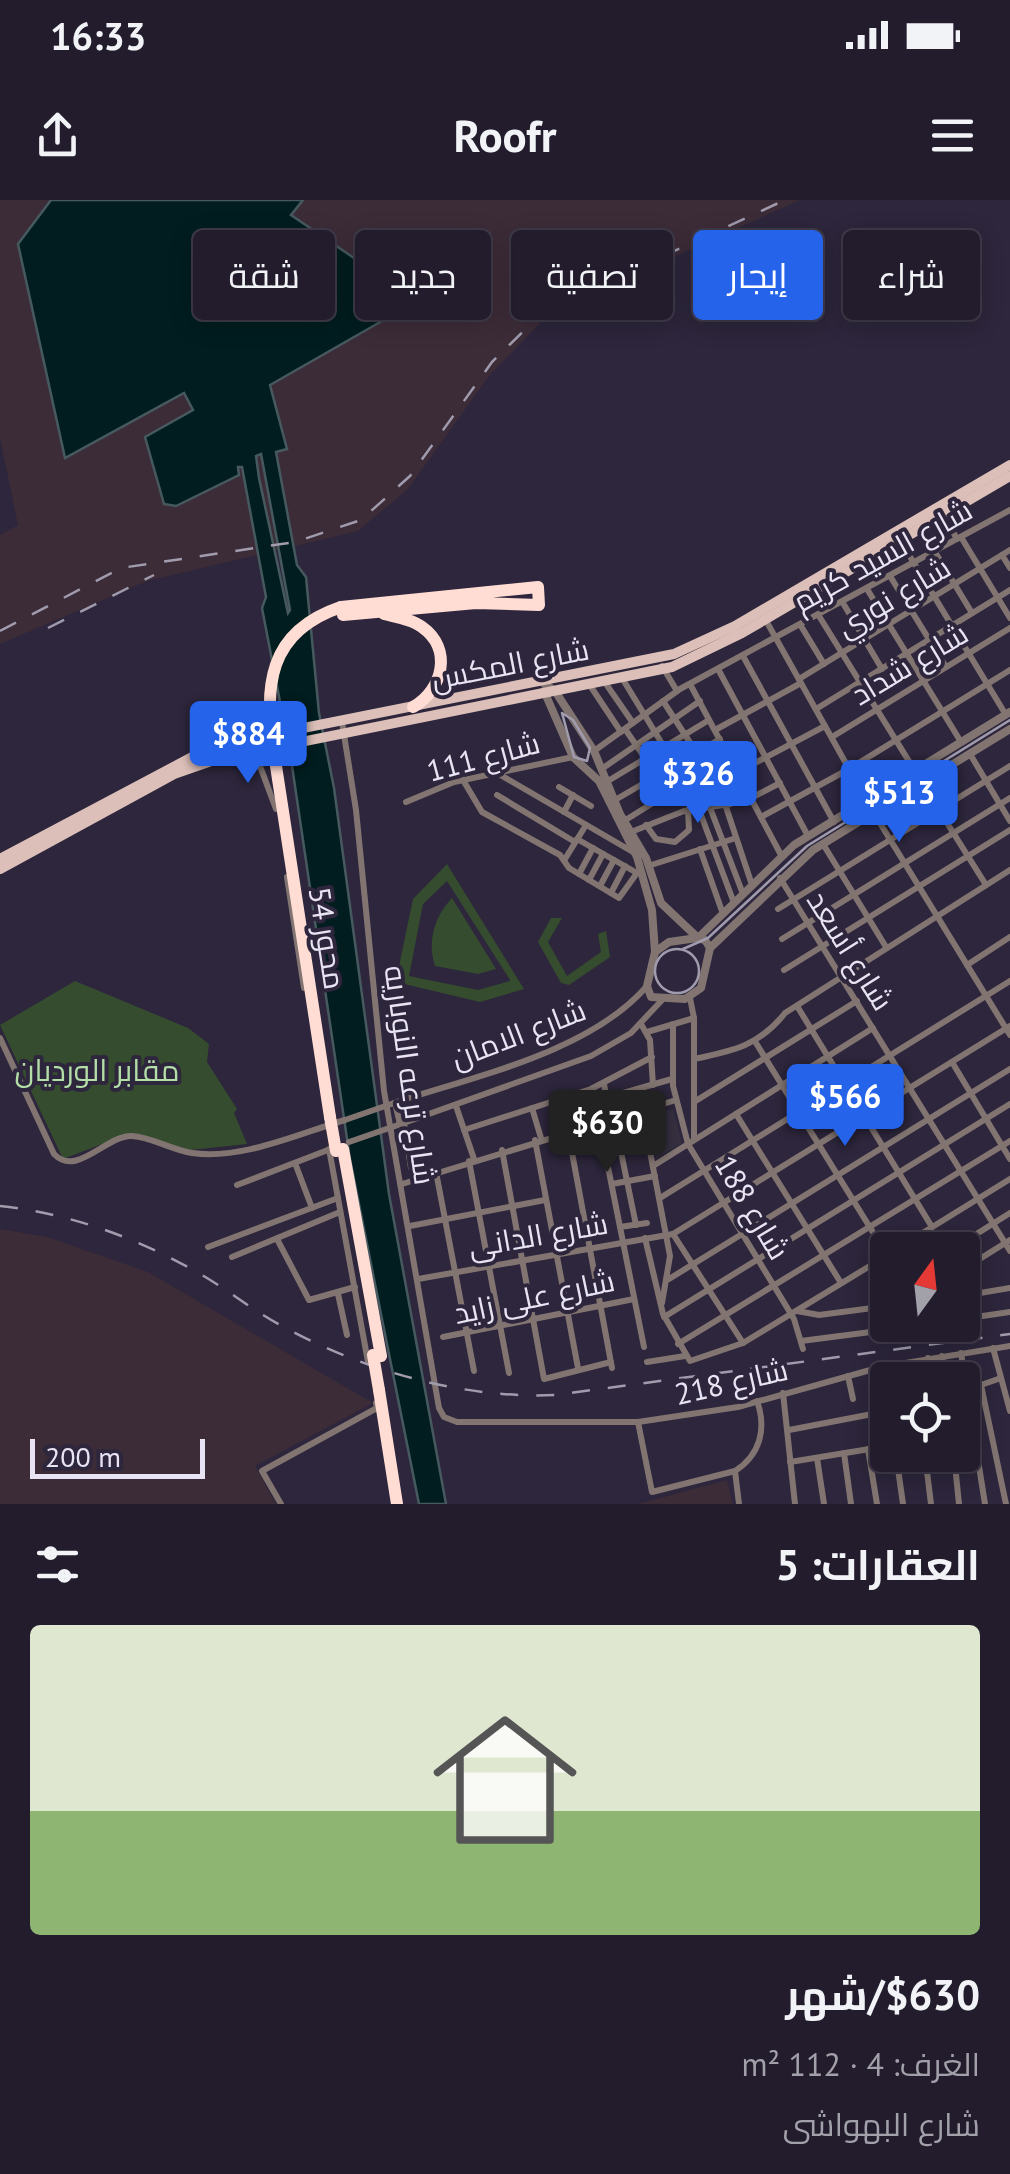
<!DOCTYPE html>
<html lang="ar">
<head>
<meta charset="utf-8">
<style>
	:root { --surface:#221c2d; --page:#2e2939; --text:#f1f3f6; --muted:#a2a1aa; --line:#3f3a49; --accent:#2563eb }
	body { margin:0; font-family:"PT Sans",Cairo,sans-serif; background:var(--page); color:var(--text); direction:rtl; height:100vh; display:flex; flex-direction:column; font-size:38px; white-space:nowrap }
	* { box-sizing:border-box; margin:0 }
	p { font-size:32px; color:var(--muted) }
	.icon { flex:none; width:55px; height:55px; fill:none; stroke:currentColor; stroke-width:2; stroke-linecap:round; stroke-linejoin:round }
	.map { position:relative; height:1304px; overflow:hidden; direction:ltr }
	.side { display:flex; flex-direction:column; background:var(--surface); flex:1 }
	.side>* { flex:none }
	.hud { position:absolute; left:30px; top:30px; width:950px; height:90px; direction:rtl; display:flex; gap:20px }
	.needle { width:65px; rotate:15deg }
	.tools { position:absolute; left:870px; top:1032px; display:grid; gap:20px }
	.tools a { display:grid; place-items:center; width:110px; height:110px; border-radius:10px; background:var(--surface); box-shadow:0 5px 25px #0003,0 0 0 2px var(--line); font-size:50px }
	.scale { position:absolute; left:30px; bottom:25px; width:175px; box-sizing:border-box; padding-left:10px; border:5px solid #e8e4f3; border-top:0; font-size:28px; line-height:35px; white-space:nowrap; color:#e8e4f3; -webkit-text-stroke:8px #2d263c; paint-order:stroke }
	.price { position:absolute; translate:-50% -85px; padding:0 22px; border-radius:10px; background:var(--accent); color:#fff; font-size:32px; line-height:65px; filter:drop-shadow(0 2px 5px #0008) }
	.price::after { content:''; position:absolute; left:50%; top:60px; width:30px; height:22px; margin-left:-15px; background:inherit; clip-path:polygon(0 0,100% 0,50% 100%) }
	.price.active { background:#222; color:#fff }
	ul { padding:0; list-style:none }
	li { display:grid; align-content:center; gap:20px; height:530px; padding:0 30px }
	li span { display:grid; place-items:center; height:310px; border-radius:10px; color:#555 }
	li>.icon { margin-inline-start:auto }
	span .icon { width:180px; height:180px; fill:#fffc; stroke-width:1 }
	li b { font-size:42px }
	h2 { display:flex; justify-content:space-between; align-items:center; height:120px; padding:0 30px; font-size:42px }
	.pill { padding:0 35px; border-radius:10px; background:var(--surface); box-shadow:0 5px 25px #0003,0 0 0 2px var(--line); font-size:35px; line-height:90px }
	.pill.active { background:var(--accent); color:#fff }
	.status { display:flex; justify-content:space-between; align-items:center; height:70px; padding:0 50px; background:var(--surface); direction:ltr }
	.status svg { height:28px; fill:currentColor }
	header { display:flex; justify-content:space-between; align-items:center; height:130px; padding:0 30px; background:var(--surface); font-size:45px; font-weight:700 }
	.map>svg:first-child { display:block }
	.industrial { fill:#3c2c38 }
	.education { fill:#352f3f }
	.green { fill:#354c2f; fill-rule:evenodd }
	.water { fill:#011d1f; stroke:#46595f; stroke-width:2.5; fill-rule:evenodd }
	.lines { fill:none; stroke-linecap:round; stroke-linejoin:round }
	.minor { stroke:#827571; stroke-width:6 }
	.tertiary { stroke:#827571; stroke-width:8 }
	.primary { stroke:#dbbfb8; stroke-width:10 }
	.motorway { stroke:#ffddd4; stroke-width:12 }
	.tram { stroke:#a09bad; stroke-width:2.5 }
	.rail { stroke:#a09bad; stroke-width:2.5; stroke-dasharray:18 18; stroke-linecap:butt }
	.minor-bridge { stroke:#827571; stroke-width:6 }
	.motorway-bridge { stroke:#ffddd4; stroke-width:12 }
	.labels { text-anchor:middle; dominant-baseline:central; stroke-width:8; stroke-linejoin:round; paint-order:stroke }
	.street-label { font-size:30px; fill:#e8e4f3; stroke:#2d263c }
	.park-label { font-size:30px; fill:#b3dea7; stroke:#2d263c }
</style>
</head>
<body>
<div class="status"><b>16:33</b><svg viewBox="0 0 49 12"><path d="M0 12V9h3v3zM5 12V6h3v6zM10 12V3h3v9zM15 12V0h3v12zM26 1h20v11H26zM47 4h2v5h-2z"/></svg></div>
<header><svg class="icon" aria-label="menu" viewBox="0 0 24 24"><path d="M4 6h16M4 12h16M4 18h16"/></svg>Roofr<svg class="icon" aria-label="share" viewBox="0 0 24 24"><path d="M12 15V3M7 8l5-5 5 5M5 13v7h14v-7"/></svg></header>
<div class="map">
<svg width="1010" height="1304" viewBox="0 0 1010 1304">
	<rect width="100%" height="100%" fill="#2d263c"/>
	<g class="industrial">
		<path d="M 0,0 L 51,0 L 18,44 L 65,257 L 184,193 L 193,210 L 175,306 L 238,275 L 237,267 L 256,255 L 277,256 L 276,251 L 287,248 L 270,185 L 416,101 L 291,15 L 303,0 L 800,0 L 571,103 L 541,122 L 489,176 L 408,289 L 358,331 L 147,381 L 0,444 L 0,335 L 18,325 L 0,238 Z"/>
		<path d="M 0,1029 L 47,1037 L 148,1072 L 373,1203 L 255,1266 L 276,1304 L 0,1304 Z"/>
		<path d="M 727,1280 L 733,1304 L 637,1304 L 653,1300 Z"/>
	</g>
	<path class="education" d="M 673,909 L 682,943 L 656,959 L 647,916 Z"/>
	<g class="green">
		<path d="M 447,664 L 524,789 L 480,802 L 400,783 L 398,771 L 413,699 ZM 447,681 L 510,780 L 510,781 L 478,790 L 409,776 L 423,704 Z"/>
		<path d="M 452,698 L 496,769 L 478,774 L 435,766 C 427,742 434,717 452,698 Z"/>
		<path d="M 551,718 L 562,718 L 548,742 L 567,776 L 601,752 L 598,734 L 606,731 L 610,757 L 569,785 L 561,783 L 538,742 Z"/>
		<path d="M 75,781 L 188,828 L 209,844 L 207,862 L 237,909 L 234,913 L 247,944 L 190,950 L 131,933 L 63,959 L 0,825 Z"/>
	</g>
	<path class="water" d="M 51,0 L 303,0 L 291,15 L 417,101 L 270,185 L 287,249 L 276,252 L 297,365 L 306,377 L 319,513 L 334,588 L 389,994 L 446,1304 L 419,1304 L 350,959 L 291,559 L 262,408 L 266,397 L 242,267 L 238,267 L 239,275 L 176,306 L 164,304 L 145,237 L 193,210 L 184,193 L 65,258 L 18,44 ZM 261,254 L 290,410 L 288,413 L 259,278 L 256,256 Z"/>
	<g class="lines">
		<g class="minor">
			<path d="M 943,314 L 957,339"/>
			<path d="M 961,337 L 1010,418"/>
			<path d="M 900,340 L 1006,515"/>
			<path d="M 935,352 L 972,413"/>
			<path d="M 1002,355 L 1010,368"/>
			<path d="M 890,376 L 946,467"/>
			<path d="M 867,389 L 961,542"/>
			<path d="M 843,403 L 882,469"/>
			<path d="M 819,416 L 915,571"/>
			<path d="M 764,417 L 872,610 L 1010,835"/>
			<path d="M 801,426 L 824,464"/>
			<path d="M 743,456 L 834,622"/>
			<path d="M 662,466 L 677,491"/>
			<path d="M 718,469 L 808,636"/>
			<path d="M 622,478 L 700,606"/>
			<path d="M 799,479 L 1010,350"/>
			<path d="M 604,481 L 633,523"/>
			<path d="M 589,484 L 621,532"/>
			<path d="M 690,484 L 781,655"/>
			<path d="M 663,501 L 730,604"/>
			<path d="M 816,509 L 1010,390"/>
			<path d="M 342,522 L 356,610 L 384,891 L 439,1208 L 444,1217 L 457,1222 L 638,1222 L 738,1207 L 881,1167 L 1010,1146"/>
			<path d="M 625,529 L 645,558"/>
			<path d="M 715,530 L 801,483"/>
			<path d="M 832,537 L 1010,428"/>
			<path d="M 254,550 L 276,609"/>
			<path d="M 594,551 L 680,489 L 1010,310"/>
			<path d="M 970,554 L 1010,621"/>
			<path d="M 603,568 L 700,501"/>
			<path d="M 738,572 L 825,526"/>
			<path d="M 497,573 L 633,652"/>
			<path d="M 463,580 L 482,612 L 560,655 L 569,668 L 619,698 L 637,673"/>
			<path d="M 608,581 L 709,520"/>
			<path d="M 922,583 L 986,685"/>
			<path d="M 559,587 L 591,606"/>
			<path d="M 720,588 L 739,576"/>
			<path d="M 497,595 L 575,642"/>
			<path d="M 751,598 L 780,583"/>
			<path d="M 615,600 L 720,539"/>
			<path d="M 406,602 L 454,582 L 573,557"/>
			<path d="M 725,604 L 752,685"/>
			<path d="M 709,605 L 743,694"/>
			<path d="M 698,607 L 734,703"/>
			<path d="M 564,612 L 573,595"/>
			<path d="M 761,617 L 849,569 L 1010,470"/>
			<path d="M 624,621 L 728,556"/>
			<path d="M 646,625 L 656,639 L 675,642 L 689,630 L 688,610"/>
			<path d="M 631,632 L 684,611 L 730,604 L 749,594"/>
			<path d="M 577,639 L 637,673"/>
			<path d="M 823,644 L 886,747"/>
			<path d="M 700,649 L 723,714"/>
			<path d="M 565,659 L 586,625"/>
			<path d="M 648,666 L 736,638"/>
			<path d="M 579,674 L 593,648"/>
			<path d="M 287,677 L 304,788"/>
			<path d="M 780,678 L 1010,1051"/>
			<path d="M 589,680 L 603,654"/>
			<path d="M 600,686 L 614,660"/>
			<path d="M 611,693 L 625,666"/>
			<path d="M 778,709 L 1010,566"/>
			<path d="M 782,739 L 1010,598"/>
			<path d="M 967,765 L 1010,737"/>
			<path d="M 784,770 L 1010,630"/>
			<path d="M 690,798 L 694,818 L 694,939"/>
			<path d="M 797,806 L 932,1027"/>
			<path d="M 641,824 L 650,840 L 653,885"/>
			<path d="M 673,824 L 673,886 L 688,944 L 794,1119 L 803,1149"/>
			<path d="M 647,832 L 694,818"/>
			<path d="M 0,838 L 54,954 C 77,978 106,935 132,936 C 151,937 172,950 192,953 C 242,960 298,934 345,920"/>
			<path d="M 756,843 L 887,1055"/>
			<path d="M 694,859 C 734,851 760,845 785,813 L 1010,670"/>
			<path d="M 952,862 L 1010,959"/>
			<path d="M 604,884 L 610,919"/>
			<path d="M 606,898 L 672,879"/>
			<path d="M 694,902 L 857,801"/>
			<path d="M 394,903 C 475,876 590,852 647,786"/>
			<path d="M 395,903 L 400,924"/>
			<path d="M 456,906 L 474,959"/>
			<path d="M 532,908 L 541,938"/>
			<path d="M 642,910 L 670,1056 L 662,1103"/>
			<path d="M 736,914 L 841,1083"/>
			<path d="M 614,918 L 636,1025"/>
			<path d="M 599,922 L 644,1147"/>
			<path d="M 404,923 L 411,968"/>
			<path d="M 398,925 L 591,856 L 631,833 L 663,799"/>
			<path d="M 464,930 L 591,889 L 652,857"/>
			<path d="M 568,931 L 612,1168"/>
			<path d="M 535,940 L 578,1168"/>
			<path d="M 329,949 L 368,1162"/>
			<path d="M 604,949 L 647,940"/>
			<path d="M 502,950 L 544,1179 L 611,1162"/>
			<path d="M 469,961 L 509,1173"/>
			<path d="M 295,963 L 312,1008"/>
			<path d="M 653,966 L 873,828"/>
			<path d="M 436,972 L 474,1171"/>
			<path d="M 402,984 L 676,900"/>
			<path d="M 612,984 L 655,976"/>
			<path d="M 237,985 L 333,948"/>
			<path d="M 660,998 L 1010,781"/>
			<path d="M 410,1026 L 545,1000"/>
			<path d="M 620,1027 L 647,1023"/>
			<path d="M 673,1034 L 743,1143"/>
			<path d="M 645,1038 L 663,1114 L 690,1161 L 743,1143 L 888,1055"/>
			<path d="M 277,1039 L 309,1100 L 355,1087"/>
			<path d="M 208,1047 L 338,998"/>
			<path d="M 895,1050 L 1010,979"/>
			<path d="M 951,1050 L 1010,1013"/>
			<path d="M 232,1057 L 340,1012"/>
			<path d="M 962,1070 L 1010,1040"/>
			<path d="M 418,1079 L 673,1034 L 1010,826"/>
			<path d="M 669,1079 L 1010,869"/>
			<path d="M 338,1094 L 347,1135"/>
			<path d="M 962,1096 L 1010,1088"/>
			<path d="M 797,1111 L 819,1115 L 888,1106"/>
			<path d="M 664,1117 L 1010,904"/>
			<path d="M 962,1119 L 1010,1112"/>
			<path d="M 443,1137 L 634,1099"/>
			<path d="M 801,1141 L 925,1125"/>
			<path d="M 678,1144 L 1010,941"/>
			<path d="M 993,1148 L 1010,1211"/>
			<path d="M 961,1153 L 985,1304"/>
			<path d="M 942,1156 L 945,1180"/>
			<path d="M 928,1158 L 929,1180"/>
			<path d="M 647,1162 L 685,1156"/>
			<path d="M 881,1167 L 888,1204"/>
			<path d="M 848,1176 L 853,1199"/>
			<path d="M 1001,1178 L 981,1185 L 1006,1304"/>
			<path d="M 783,1193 L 795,1304"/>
			<path d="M 638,1222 L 652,1292 L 735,1271 C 760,1255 767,1229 757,1201"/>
			<path d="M 789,1230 L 888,1211"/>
			<path d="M 868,1249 L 877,1304"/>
			<path d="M 844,1253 L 851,1304"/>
			<path d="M 896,1255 L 903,1304"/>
			<path d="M 925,1255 L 931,1304"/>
			<path d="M 954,1255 L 959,1304"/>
			<path d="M 817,1258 L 824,1304"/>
			<path d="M 790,1262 L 888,1246"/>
			<path d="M 735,1271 L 739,1304"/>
			<path d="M 281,1304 L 262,1271 L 377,1208 L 376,1203"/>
		</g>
		<g class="tertiary">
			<path d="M 542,482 L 555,491 L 594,551 L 620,614 L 646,658 L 661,703 L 697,737"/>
			<path d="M 544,491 L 573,557 L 599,581 L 637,657 L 652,710 L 655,752"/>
			<path d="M 699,737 L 794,645 L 1010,512"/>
			<path d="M 697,738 L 705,740 L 710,748 L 701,788 L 685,799 L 651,797 L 647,786 L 655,752 L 669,742 Z"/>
			<path d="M 710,748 L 813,650 L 1010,529"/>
		</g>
		<g class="primary">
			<path d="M 0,659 L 213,546 L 674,454 L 735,426 L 1010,265"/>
			<path d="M 0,669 L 174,574 L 217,559 L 672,467 L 742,433 L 1010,276"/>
		</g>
		<g class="motorway">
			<path d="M 341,407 L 538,387 L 539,405 L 476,403 L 343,415"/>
			<path d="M 384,414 C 396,417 412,419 422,427 C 453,449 443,490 413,507"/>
			<path d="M 274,553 L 330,917"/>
			<path d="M 343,949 L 381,1156"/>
			<path d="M 379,1190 L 397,1304"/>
		</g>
		<g class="tram">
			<path d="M 562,513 L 573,520 L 590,548 L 587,561 L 574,557 Z"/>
			<circle cx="677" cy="771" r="22"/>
			<path d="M 683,749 L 708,738 L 807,646 L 1010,520"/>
		</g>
		<g class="rail">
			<path d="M 48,428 L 154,375"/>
			<path d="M 0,431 L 121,368 L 295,342 L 361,320 L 410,276 L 492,162 L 544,111 L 785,0"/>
			<path d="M 0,1006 C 74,1014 143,1040 207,1078 C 233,1094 257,1113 284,1127 C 365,1171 463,1199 555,1195 L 1010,1134"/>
		</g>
		<g class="minor-bridge">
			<path d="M 345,920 L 394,903"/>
			<path d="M 349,942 L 398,925"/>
		</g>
		<g class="motorway-bridge">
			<path d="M 274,553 C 264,487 267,432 341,407"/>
			<path d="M 330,917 L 336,951"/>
			<path d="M 373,1155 L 379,1190"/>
		</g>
	</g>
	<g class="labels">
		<g class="street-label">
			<text transform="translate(882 355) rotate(-29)">شارع السيد كريم</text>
			<text transform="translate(893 396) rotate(-31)">شارع نوري</text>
			<text transform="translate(510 463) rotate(-11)">شارع المكس</text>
			<text transform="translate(909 463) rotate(-31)">شارع شداد</text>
			<text transform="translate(483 556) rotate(-15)">شارع 111</text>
			<text transform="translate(328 738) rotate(81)">محور 54</text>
			<text transform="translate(851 750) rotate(58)">شارع أسعد</text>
			<text transform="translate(518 833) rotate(-21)">شارع الامان</text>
			<text transform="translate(411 875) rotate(82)">شارع ترعه النوباريه</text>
			<text transform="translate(753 1007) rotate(59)">شارع 188</text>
			<text transform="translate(538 1034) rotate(-10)">شارع الدانى</text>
			<text transform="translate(534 1096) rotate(-12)">شارع على زايد</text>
			<text transform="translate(731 1181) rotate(-13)">شارع 218</text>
		</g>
		<g class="park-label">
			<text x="97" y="869">مقابر الورديان</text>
		</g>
	</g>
</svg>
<div class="tools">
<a><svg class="needle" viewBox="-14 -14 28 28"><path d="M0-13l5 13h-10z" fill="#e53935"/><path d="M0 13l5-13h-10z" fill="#a2a1aa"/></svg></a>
<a><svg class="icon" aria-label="locate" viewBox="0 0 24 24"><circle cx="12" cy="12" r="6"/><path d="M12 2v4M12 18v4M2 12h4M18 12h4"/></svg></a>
</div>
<div class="scale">200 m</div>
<b class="price" style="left:248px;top:586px">$884</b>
<b class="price" style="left:698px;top:626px">$326</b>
<b class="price" style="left:899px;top:645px">$513</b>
<b class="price" style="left:845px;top:949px">$566</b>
<b class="price active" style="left:607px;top:975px">$630</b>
<div class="hud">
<a class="pill">شراء</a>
<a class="pill active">إيجار</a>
<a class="pill">تصفية</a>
<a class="pill">جديد</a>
<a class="pill">شقة</a>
</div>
</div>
<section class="side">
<h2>العقارات: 5<svg class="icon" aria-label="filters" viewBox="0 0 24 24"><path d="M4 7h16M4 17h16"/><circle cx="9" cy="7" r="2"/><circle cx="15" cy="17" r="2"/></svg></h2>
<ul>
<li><span style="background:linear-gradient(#dfe7d0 60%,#8fb573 0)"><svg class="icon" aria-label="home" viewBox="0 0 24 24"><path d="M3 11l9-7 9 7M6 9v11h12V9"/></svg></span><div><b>$630/شهر</b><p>الغرف: 4 · 112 m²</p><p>شارع البهواشى</p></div></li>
</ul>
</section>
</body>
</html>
